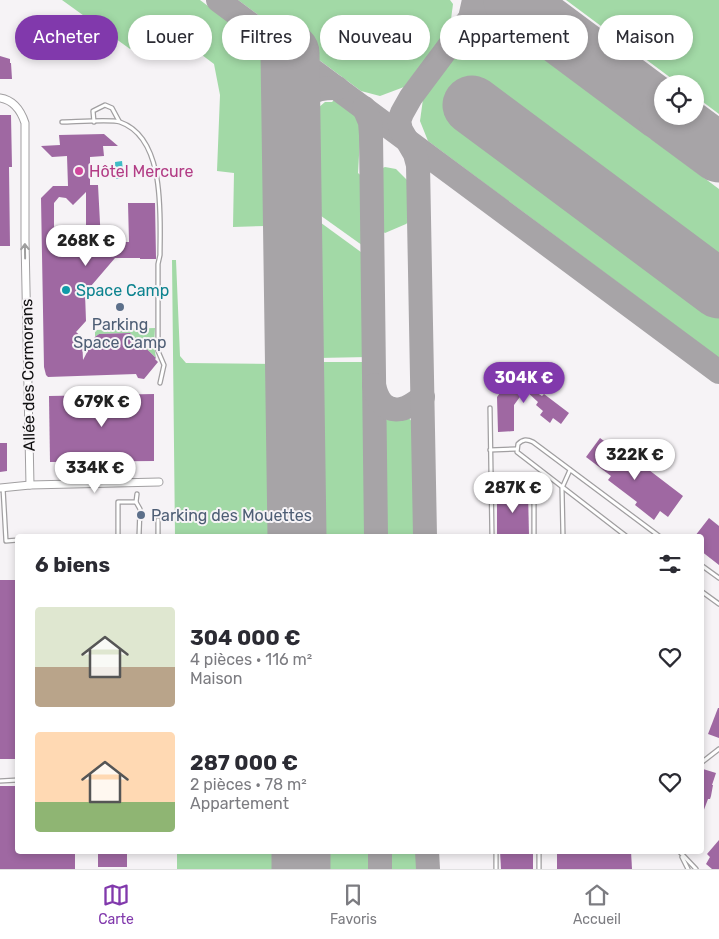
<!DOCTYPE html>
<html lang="fr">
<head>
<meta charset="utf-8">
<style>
	:root { --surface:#fff; --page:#f2f2f3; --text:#2b2b33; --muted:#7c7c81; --line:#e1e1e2; --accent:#8139ac }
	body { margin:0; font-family:Rubik,sans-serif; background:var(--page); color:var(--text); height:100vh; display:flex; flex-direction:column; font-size:19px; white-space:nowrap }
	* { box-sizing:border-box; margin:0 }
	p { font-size:16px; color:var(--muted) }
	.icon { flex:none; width:28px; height:28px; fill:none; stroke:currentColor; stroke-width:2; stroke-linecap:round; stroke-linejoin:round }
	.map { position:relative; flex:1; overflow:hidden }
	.drawer { position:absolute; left:15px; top:534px; width:689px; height:320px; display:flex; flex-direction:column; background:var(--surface); border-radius:5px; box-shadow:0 2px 8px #0003 }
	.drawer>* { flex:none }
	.top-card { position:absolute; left:15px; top:15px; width:690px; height:45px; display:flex; gap:10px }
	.fabs { position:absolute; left:654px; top:75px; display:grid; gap:10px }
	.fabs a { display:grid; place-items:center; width:50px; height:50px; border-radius:50%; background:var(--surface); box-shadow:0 2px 8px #0003; font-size:25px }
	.price { position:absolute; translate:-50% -42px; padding:0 11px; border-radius:18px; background:#fff; color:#222; font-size:16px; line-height:32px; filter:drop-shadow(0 1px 2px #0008) }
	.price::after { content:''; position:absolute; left:50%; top:30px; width:15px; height:11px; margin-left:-8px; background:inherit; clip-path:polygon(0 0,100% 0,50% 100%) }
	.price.active { background:var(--accent); color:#fff }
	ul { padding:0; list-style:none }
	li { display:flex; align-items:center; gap:15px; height:125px; padding:0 20px }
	li span { display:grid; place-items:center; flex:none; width:140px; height:100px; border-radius:5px; color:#555 }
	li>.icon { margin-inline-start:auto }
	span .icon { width:60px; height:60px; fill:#fffc; stroke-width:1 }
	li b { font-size:21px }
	h2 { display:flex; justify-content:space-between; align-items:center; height:60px; padding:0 20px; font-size:21px }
	.tag { padding:0 18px; border-radius:22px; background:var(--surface); box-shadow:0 2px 8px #0003; font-size:18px; line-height:45px }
	.tag.active { background:var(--accent); color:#fff }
	.dock { display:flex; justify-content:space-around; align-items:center; height:70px; border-top:1px solid var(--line); background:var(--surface); font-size:14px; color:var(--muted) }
	.dock a { display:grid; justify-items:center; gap:2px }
	.dock .active { color:var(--accent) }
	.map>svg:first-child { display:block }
	.green { fill:#a2d9a6 }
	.water { fill:#40bcc6 }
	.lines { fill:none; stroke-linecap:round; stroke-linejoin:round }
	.taxiway { stroke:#a7a4a7; stroke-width:24 }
	.runway { stroke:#a7a4a7; stroke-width:59 }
	.building { fill:#9f68a2; fill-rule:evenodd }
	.lane-casing { stroke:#a19fa1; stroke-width:5.5 }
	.street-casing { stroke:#a19fa1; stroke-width:9 }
	.lane { stroke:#fff; stroke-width:3 }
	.street { stroke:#fff; stroke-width:7 }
	.oneway { stroke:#9f9f9f }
	.hotel-dot { fill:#d1479c; stroke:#f6f3f6; stroke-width:2 }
	.culture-dot { fill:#0f9aa8; stroke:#f6f3f6; stroke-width:2 }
	.service-dot { fill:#5c6f8a; stroke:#f6f3f6; stroke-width:2 }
	.labels { text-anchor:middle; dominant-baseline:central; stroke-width:4; stroke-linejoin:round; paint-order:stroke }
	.hotel-label { font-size:16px; fill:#b23c85; stroke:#f6f3f6; text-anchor:start }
	.culture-label { font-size:16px; fill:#0d838f; stroke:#f6f3f6; text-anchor:start }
	.service-label { font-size:16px; fill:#4e5e75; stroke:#f6f3f6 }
	.street-label { font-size:16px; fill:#100f10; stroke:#f6f3f6 }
</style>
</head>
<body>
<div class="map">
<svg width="719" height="869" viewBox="0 0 719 869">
	<rect width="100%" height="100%" fill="#f6f3f6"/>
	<g class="green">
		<path d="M 62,0 L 200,0 L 264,48 L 269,58 L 270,80 L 273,221 L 266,226 L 233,227 L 234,173 L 217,171 L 220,95 L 214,64 L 154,19 L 130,49 Z"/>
		<path d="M 238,0 L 450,0 L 453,4 L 450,27 L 404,87 L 380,96 L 361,91 Z"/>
		<path d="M 566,0 L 719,0 L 719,114 L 695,96 L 695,84 L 679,84 Z"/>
		<path d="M 485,31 L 500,31 L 513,36 L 719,189 L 719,358 L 428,141 L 420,121 L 423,99 L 466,40 Z"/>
		<path d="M 334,100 L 361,120 L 358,173 L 366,180 L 366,248 L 317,213 L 314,118 L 318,108 L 325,102 L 332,102 Z"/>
		<path d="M 385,167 L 396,169 L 410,183 L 412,219 L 406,224 L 385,233 L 379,229 L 378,170 Z"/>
		<path d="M 317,220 L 365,255 L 368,357 L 318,358 Z"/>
		<path d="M 172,260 L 176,260 L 180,356 L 186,363 L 276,364 L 278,536 L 175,536 Z"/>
		<path d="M 155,328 L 154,345 L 156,358 L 130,333 L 99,334 L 95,337 L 95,330 Z"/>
		<path d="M 317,362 L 368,362 L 370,536 L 320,536 Z"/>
		<path d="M 397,415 L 408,417 L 414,424 L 416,536 L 383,536 L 382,427 L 387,419 Z"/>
		<rect x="177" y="851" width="104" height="18"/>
		<path d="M 321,851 L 374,851 L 374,869 L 322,869 Z"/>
		<rect x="386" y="851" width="36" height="18"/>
	</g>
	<path class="water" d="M 122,161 L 123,171 L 122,179 L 116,179 L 115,162 Z"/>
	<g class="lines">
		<g class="taxiway">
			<path d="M 218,0 L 719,372"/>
			<path d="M 470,18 C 494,4 505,5 531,13"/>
			<path d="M 364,108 L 370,122 L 371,135 L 376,536"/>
			<path d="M 291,119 C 301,96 311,87 337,88"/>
			<path d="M 374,385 C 377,399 384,412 401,409 C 409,408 417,401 423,397"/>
			<path d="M 425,536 L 418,165 L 415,154 L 401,130 L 399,121 L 402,113 L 411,97 L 470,18 L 474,0"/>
			<path d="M 380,851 L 380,869"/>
			<path d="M 427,851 L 428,869"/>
		</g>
		<g class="runway">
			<path d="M 513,0 L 662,111"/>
			<path d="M 290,53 L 297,536"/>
			<path d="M 472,105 L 719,289"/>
			<path d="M 669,116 L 719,153"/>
			<path d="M 301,851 L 301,869"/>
		</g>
	</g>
	<g class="building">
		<path d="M 0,56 L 10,59 L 10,63 L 11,63 L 12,79 L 0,79 Z"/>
		<path d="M 0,115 L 11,115 L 12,167 L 9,167 L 10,246 L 0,246 Z"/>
		<path d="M 104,134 L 118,146 L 103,146 L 104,156 L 90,157 L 90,185 L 98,185 L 101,242 L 129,242 L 128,203 L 155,203 L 156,257 L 156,259 L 140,259 L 140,258 L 115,258 L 85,293 L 86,321 L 76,332 L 82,337 L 83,360 L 95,337 L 99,334 L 130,333 L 156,358 L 155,359 L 158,362 L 144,379 L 138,378 L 136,374 L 48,377 L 46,375 L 44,367 L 41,198 L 53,186 L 68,186 L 67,156 L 52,157 L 41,146 L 60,145 L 59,135 ZM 86,192 L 86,226 L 54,227 L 54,203 L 59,197 L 66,198 L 73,205 Z"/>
		<path d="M 515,372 L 528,382 L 523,388 L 524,389 L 526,386 L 542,396 L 544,394 L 569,413 L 561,424 L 553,418 L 550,423 L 540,415 L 543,411 L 536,405 L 538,402 L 525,390 L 514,405 L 514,431 L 498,432 L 497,397 Z"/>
		<path d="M 154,394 L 154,461 L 50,462 L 49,396 Z"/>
		<path d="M 600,438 L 626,457 L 628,454 L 683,496 L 668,517 L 660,511 L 654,520 L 635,505 L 637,502 L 608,480 L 611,476 L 586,457 Z"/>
		<path d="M 0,443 L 7,443 L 7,471 L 0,472 Z"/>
		<path d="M 497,491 L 528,491 L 529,536 L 497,536 Z"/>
		<path d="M 709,518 L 719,526 L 719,565 L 701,551 L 701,536 L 695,536 Z"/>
		<rect x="0" y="580" width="18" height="179"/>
		<path d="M 718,708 L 719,708 L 719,738 L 708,734 Z"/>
		<path d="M 703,769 L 716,773 L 712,785 L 713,785 L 711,796 L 710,799 L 708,799 L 702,815 L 701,774 Z"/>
		<path d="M 0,786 L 18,786 L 18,851 L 67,851 L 67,854 L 75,854 L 75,869 L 0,869 Z"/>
		<path d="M 719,840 L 719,869 L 712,869 L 706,864 L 710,857 L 707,854 Z"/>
		<rect x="98" y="851" width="29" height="16"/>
		<path d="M 500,851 L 533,851 L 533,869 L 501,869 Z"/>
		<path d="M 557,851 L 631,851 L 632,869 L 557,869 Z"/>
	</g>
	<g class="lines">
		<defs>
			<g id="lane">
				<path d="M 62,122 C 73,122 112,119 120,122 C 166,138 160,216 160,255 L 158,264 L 158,351 L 164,365 L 160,383"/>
				<path d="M 94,122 L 93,111 L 105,105 L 112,108 L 119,121"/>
				<path d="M 490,408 L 492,536"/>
				<path d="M 490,450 L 516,449"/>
				<path d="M 499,483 L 529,483 L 534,487"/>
				<path d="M 3,488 L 6,541 L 18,540"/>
				<path d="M 136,502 L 140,509 L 139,536"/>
				<path d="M 118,536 L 118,502 L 136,502 L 137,494"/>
				<path d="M 158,536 L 158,520"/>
				<path d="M 534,536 L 534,487 L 548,477"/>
				<path d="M 563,536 L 562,488 L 570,470"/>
				<path d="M 626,536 L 517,452 L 518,444 C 523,439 527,439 533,442 L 659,536"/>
				<path d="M 701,565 L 719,578"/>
				<path d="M 701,591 L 719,604"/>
				<path d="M 701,763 L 719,749"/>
				<path d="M 0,781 L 18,780"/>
				<path d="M 496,851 L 496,869"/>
				<path d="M 539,851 L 539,869"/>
				<path d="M 679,851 L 696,869"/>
				<path d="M 682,857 L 688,869"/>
			</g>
			<g id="street">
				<path d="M 0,98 C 13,100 21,111 25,123 L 25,240 L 30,485"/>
				<path d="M 0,488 L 30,485 L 159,482"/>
			</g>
		</defs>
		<use href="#lane" class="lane-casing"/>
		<use href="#street" class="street-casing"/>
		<use href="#lane" class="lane"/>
		<use href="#street" class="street"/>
	</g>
	<defs><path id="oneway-shaft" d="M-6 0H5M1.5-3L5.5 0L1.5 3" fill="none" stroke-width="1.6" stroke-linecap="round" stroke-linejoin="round" transform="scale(1.25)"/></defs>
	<use class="oneway" href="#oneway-shaft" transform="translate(25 251) rotate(-91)"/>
	<circle class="hotel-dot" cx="79" cy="171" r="5"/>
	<circle class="culture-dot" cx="66" cy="290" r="5"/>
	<g class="service-dot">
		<circle cx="120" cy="307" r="5"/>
		<circle cx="141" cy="515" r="5"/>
	</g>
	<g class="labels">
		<g class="hotel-label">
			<text x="89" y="171">Hôtel Mercure</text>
		</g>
		<g class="culture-label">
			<text x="76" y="290">Space Camp</text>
		</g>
		<g class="service-label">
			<text x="120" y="324">Parking<tspan x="120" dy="18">Space Camp</tspan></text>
			<text x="151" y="515" text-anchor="start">Parking des Mouettes</text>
		</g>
		<g class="street-label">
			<text transform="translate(28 375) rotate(-91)">Allée des Cormorans</text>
		</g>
	</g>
</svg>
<div class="fabs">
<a><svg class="icon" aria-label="locate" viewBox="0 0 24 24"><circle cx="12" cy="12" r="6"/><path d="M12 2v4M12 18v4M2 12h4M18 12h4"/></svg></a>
</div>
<b class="price" style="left:86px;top:267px">268K €</b>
<b class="price active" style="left:524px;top:404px">304K €</b>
<b class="price" style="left:102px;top:428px">679K €</b>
<b class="price" style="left:635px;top:481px">322K €</b>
<b class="price" style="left:95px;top:494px">334K €</b>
<b class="price" style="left:513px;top:514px">287K €</b>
<div class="top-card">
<a class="tag active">Acheter</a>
<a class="tag">Louer</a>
<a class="tag">Filtres</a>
<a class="tag">Nouveau</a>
<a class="tag">Appartement</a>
<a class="tag">Maison</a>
</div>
<section class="drawer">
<h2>6 biens<svg class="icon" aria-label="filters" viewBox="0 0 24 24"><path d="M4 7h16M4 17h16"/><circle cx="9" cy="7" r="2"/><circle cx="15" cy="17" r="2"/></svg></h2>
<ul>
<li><span style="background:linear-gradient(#dfe7d0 60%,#b9a48a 0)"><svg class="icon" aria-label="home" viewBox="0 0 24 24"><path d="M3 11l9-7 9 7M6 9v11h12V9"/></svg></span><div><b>304 000 €</b><p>4 pièces · 116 m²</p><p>Maison</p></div><svg class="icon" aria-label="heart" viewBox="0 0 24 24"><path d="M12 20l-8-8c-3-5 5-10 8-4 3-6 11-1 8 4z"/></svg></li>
<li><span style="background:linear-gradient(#ffd9b3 70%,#8fb573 0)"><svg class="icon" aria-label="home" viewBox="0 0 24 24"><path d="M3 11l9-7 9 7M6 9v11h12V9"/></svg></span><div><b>287 000 €</b><p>2 pièces · 78 m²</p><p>Appartement</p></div><svg class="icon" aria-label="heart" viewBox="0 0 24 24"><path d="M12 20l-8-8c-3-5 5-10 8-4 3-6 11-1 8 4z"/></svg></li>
</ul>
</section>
</div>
<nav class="dock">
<a class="active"><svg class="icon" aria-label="map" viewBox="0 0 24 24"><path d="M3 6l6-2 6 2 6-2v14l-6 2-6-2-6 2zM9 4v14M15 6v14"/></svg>Carte</a>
<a><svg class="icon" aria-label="saved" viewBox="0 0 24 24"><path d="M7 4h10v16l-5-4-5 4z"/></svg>Favoris</a>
<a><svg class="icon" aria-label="home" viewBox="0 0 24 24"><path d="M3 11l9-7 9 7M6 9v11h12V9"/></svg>Accueil</a>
</nav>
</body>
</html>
